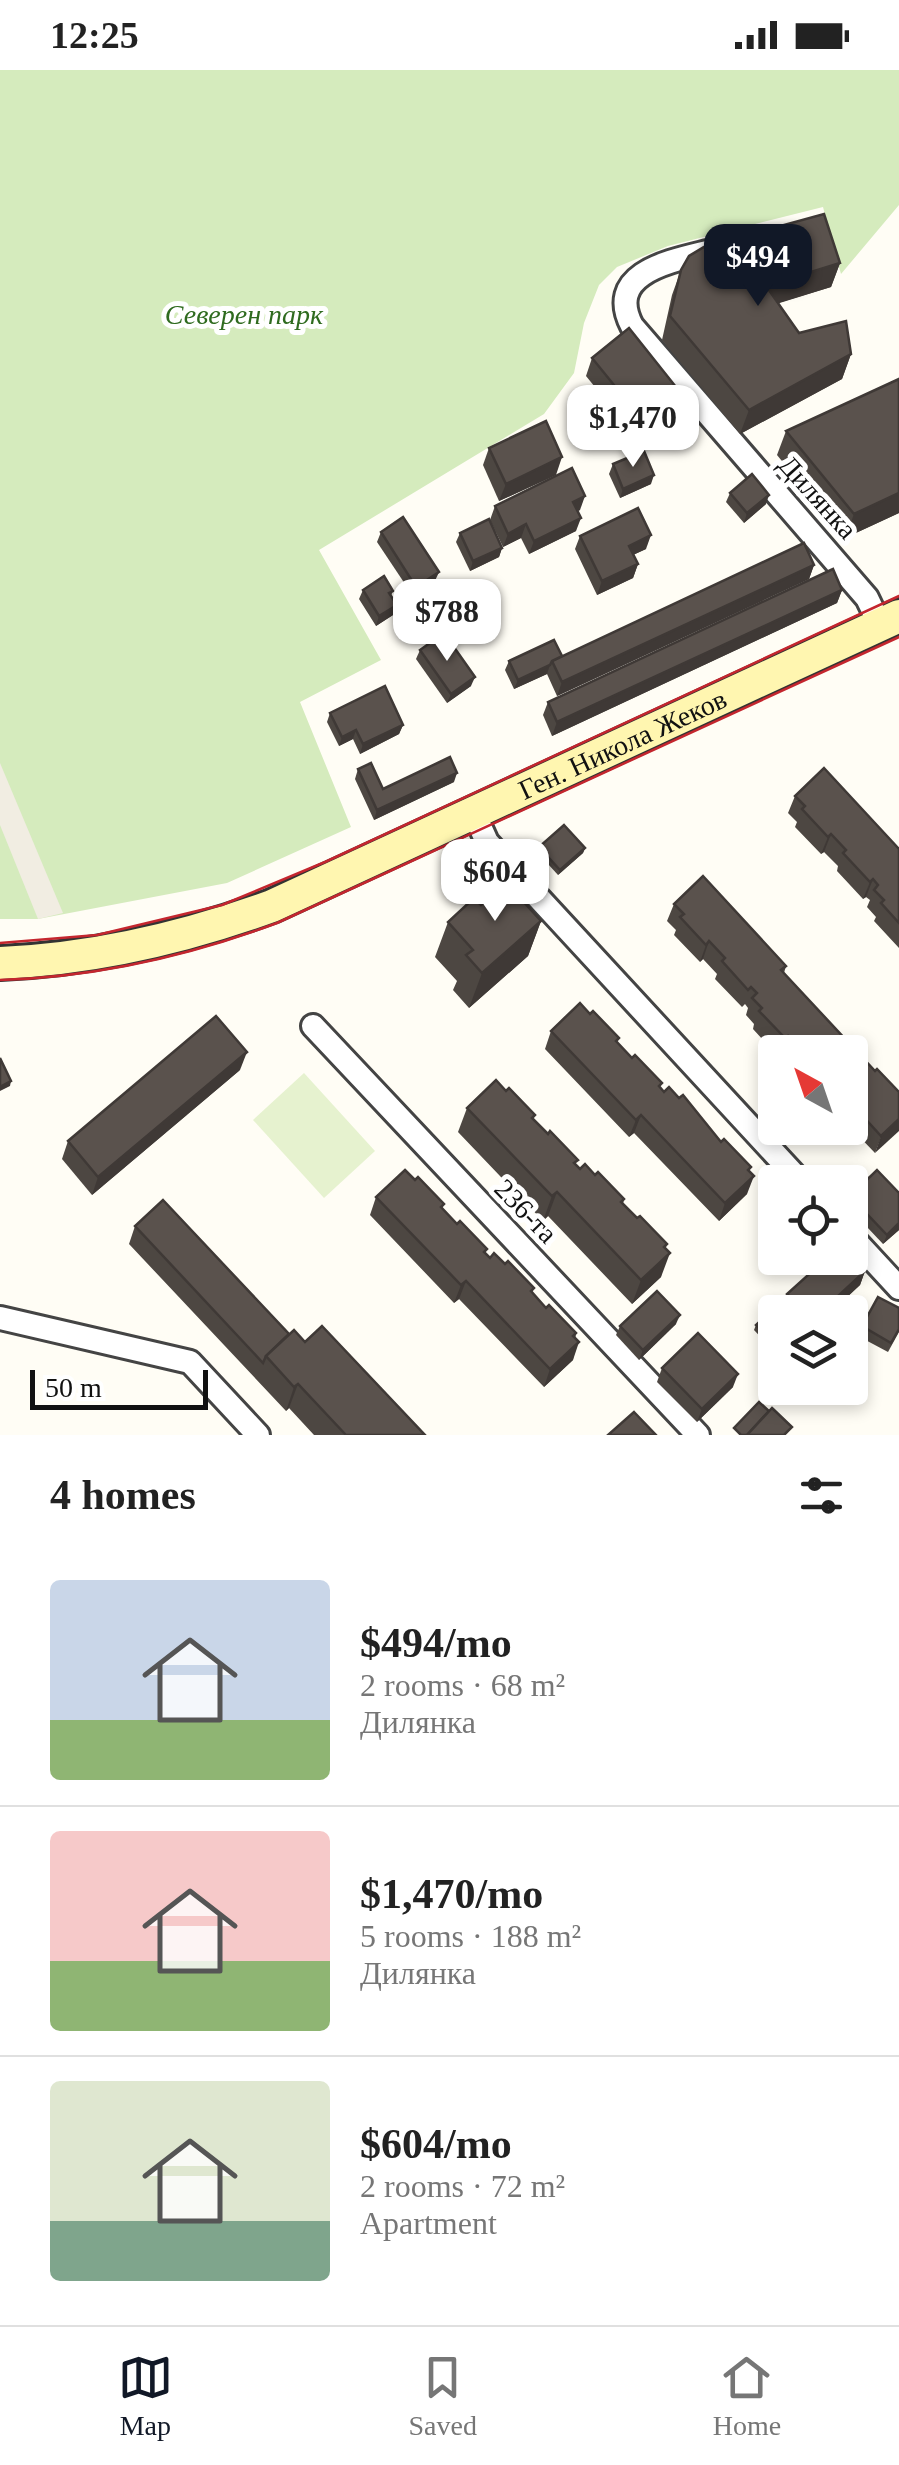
<!DOCTYPE html>
<html lang="en">
<head>
<meta charset="utf-8">
<style>
	:root { --surface:#fff; --page:#f6f6f6; --text:#222; --muted:#767676; --line:#e0e0e0; --accent:#111827 }
	body { margin:0; font-family:Georgia,serif; background:var(--page); color:var(--text); height:100vh; display:flex; flex-direction:column; font-size:38px; white-space:nowrap }
	* { box-sizing:border-box; margin:0 }
	p { font-size:32px; color:var(--muted) }
	.icon { flex:none; width:55px; height:55px; fill:none; stroke:currentColor; stroke-width:2; stroke-linecap:round; stroke-linejoin:round }
	.map { position:relative; height:1365px; overflow:hidden }
	.panel { display:flex; flex-direction:column; background:var(--surface); flex:1 }
	.panel>* { flex:none }
	.needle { width:65px; rotate:320deg }
	.tools { position:absolute; left:758px; top:965px; display:grid; gap:20px }
	.tools a { display:grid; place-items:center; width:110px; height:110px; border-radius:10px; background:var(--surface); box-shadow:0 5px 15px #0003; font-size:50px }
	.scale { position:absolute; left:30px; bottom:25px; width:178px; box-sizing:border-box; padding-left:10px; border:5px solid #111; border-top:0; font-size:28px; line-height:35px; white-space:nowrap; color:#111; -webkit-text-stroke:8px #fff; paint-order:stroke }
	.price { position:absolute; translate:-50% -85px; padding:0 22px; border-radius:20px; background:#fff; color:#222; font-size:32px; line-height:65px; filter:drop-shadow(0 2px 5px #0008) }
	.price::after { content:''; position:absolute; left:50%; top:60px; width:30px; height:22px; margin-left:-15px; background:inherit; clip-path:polygon(0 0,100% 0,50% 100%) }
	.price.current { background:var(--accent); color:#fff }
	ul { padding:0; list-style:none }
	li { display:flex; align-items:center; gap:30px; height:250px; padding:0 50px }
	li+li { border-top:2px solid var(--line) }
	li span { display:grid; place-items:center; flex:none; width:280px; height:200px; border-radius:10px; color:#555 }
	li>.icon { margin-inline-start:auto }
	span .icon { width:120px; height:120px; fill:#fffc; stroke-width:1 }
	li b { font-size:42px }
	h2 { display:flex; justify-content:space-between; align-items:center; height:120px; padding:0 50px; font-size:42px }
	.status { display:flex; justify-content:space-between; align-items:center; height:70px; padding:0 50px; background:var(--surface); direction:ltr }
	.status svg { height:28px; fill:currentColor }
	.menu { display:flex; justify-content:space-around; align-items:center; height:140px; border-top:2px solid var(--line); background:var(--surface); font-size:28px; color:var(--muted) }
	.menu a { display:grid; justify-items:center; gap:5px }
	.menu .current { color:var(--accent) }
	.map>svg:first-child { display:block }
	.park { fill:#d5ebbd }
	.pitch { fill:#e6f2cf }
	.plaza { fill:#f1ede2 }
	.lines { fill:none; stroke-linecap:round; stroke-linejoin:round }
	.street-casing { stroke:#444; stroke-width:28 }
	.secondary-casing { stroke:#333; stroke-width:38 }
	.street { stroke:#fff; stroke-width:22 }
	.secondary { stroke:#fff6b0; stroke-width:32 }
	.tram { stroke:#c4262e; stroke-width:2.5 }
	.wall { fill:#4d4742 }
	.shaded-wall { fill:#3f3936 }
	.building { fill:#5a524d; stroke:#3f3936; stroke-width:2.5 }
	.labels { text-anchor:middle; dominant-baseline:central; stroke-width:10; stroke-linejoin:round; paint-order:stroke }
	.park-label { font-size:28px; font-style:italic; fill:#2f6b1f; stroke:#fff }
	.street-label { font-size:28px; fill:#111; stroke:#fff }
</style>
</head>
<body>
<div class="status"><b>12:25</b><svg viewBox="0 0 49 12"><path d="M0 12V9h3v3zM5 12V6h3v6zM10 12V3h3v9zM15 12V0h3v12zM26 1h20v11H26zM47 4h2v5h-2z"/></svg></div>
<div class="map">
<svg width="899" height="1365" viewBox="0 0 899 1365">
	<rect width="100%" height="100%" fill="#fffdf5"/>
	<path class="park" d="M 0,0 L 899,0 L 899,135 L 841,204 L 823,137 L 668,176 L 617,197 L 599,215 L 584,253 L 574,303 L 544,344 L 319,480 L 381,590 L 300,632 L 351,757 L 227,813 L 38,849 L 0,849 Z"/>
	<path class="pitch" d="M 304,1003 L 375,1081 L 324,1128 L 253,1050 Z"/>
	<path class="plaza" d="M 0,693 L 63,843 L 38,849 L 0,755 Z"/>
	<g class="lines">
		<defs>
			<g id="street">
				<path d="M 715,180 C 678,190 603,200 632,256 L 867,528 L 880,555"/>
				<path d="M 474,743 L 487,772 L 801,1112"/>
				<path d="M 313,956 L 698,1365"/>
				<path d="M 850,1165 L 899,1218"/>
				<path d="M 0,1248 L 190,1292 L 258,1365"/>
			</g>
			<g id="secondary">
				<path id="s1" d="M 0,893 C 94,889 184,868 272,836 L 899,546"/>
			</g>
		</defs>
		<use href="#street" class="street-casing"/>
		<use href="#secondary" class="secondary-casing"/>
		<use href="#street" class="street"/>
		<use href="#secondary" class="secondary"/>
		<g class="tram">
			<path d="M 0,873 L 97,865 L 222,835 L 325,792 L 899,526"/>
			<path d="M 0,910 C 97,907 186,887 277,853 L 899,567"/>
		</g>
	</g>
	<g class="wall">
		<path d="M 840,193 L 831,217 L 778,233 L 799,263 L 851,284 L 842,309 L 740,364 L 662,270 L 672,225 L 681,200 Z"/>
		<path d="M 592,288 L 670,335 L 634,365 L 586,306 Z"/>
		<path d="M 786,361 L 899,443 L 845,468 L 777,385 Z"/>
		<path d="M 489,378 L 556,405 L 499,431 L 483,395 Z"/>
		<path d="M 613,394 L 651,414 L 620,428 L 609,404 Z"/>
		<path d="M 730,423 L 766,434 L 744,453 L 726,432 Z"/>
		<path d="M 495,436 L 580,440 L 578,441 L 576,461 L 529,484 L 521,468 L 503,477 L 490,450 Z"/>
		<path d="M 381,462 L 435,511 L 413,526 L 377,472 Z"/>
		<path d="M 460,463 L 502,478 L 499,487 L 470,501 L 456,472 Z"/>
		<path d="M 580,466 L 646,479 L 633,485 L 638,494 L 633,508 L 597,525 L 575,479 Z"/>
		<path d="M 814,495 L 809,509 L 557,626 L 547,604 L 514,619 L 505,600 L 509,591 L 562,586 Z"/>
		<path d="M 363,520 L 393,521 L 391,526 L 397,535 L 393,545 L 376,556 L 359,529 Z"/>
		<path d="M 842,520 L 837,533 L 552,666 L 543,645 L 548,632 Z"/>
		<path d="M 420,580 L 471,616 L 447,633 L 416,589 Z"/>
		<path d="M 330,643 L 403,655 L 399,664 L 360,684 L 353,669 L 339,676 L 327,652 Z"/>
		<path d="M 358,699 L 383,719 L 454,712 L 374,750 L 355,709 Z"/>
		<path d="M 795,726 L 899,779 L 899,878 L 874,851 L 876,847 L 867,837 L 870,830 L 866,827 L 863,829 L 837,801 L 838,796 L 824,782 L 821,784 L 795,757 L 797,752 L 788,743 Z"/>
		<path d="M 539,777 L 585,778 L 583,783 L 558,805 L 537,782 Z"/>
		<path d="M 529,824 L 525,834 L 541,851 L 528,886 L 469,938 L 453,920 L 457,911 L 435,887 L 448,852 L 481,835 Z"/>
		<path d="M 674,834 L 786,896 L 784,903 L 875,1001 L 899,1022 L 875,1083 L 850,1057 L 850,982 L 775,983 L 753,959 L 754,954 L 746,945 L 748,938 L 745,934 L 742,937 L 715,909 L 717,904 L 703,889 L 700,892 L 674,865 L 676,860 L 667,851 Z"/>
		<path d="M 590,944 L 619,968 L 617,973 L 660,1018 L 721,1072 L 750,1102 L 747,1124 L 719,1151 L 634,1063 L 629,1067 L 545,979 L 551,961 Z"/>
		<path d="M 240,1000 L 92,1125 L 62,1089 L 68,1071 Z"/>
		<path d="M 467,1038 L 535,1045 L 533,1050 L 580,1099 L 595,1105 L 624,1129 L 623,1134 L 665,1178 L 661,1207 L 632,1234 L 548,1146 L 543,1151 L 458,1062 Z"/>
		<path d="M 415,1110 L 444,1134 L 442,1139 L 490,1188 L 505,1194 L 534,1218 L 532,1223 L 546,1238 L 576,1263 L 573,1290 L 544,1317 L 459,1229 L 454,1233 L 370,1145 L 376,1127 Z"/>
		<path d="M 850,1125 L 899,1160 L 883,1174 L 850,1139 Z"/>
		<path d="M 135,1156 L 289,1264 L 305,1272 L 425,1365 L 314,1365 L 289,1338 L 286,1341 L 129,1174 Z"/>
		<path d="M 865,1201 L 860,1215 L 831,1242 L 786,1242 L 782,1238 L 787,1224 Z"/>
		<path d="M 899,1238 L 899,1262 L 888,1282 L 858,1266 L 862,1256 Z"/>
		<path d="M 775,1247 L 775,1272 L 770,1277 L 754,1260 L 756,1255 Z"/>
		<path d="M 676,1254 L 639,1290 L 616,1265 L 620,1256 Z"/>
		<path d="M 662,1298 L 733,1317 L 697,1352 L 657,1312 Z"/>
	</g>
	<g class="shaded-wall">
		<path d="M 840,193 L 831,217 L 757,240 L 766,216 Z"/>
		<path d="M 851,284 L 842,309 L 740,364 L 749,340 Z"/>
		<path d="M 676,317 L 670,335 L 634,365 L 640,347 Z"/>
		<path d="M 562,387 L 556,405 L 499,431 L 506,414 Z"/>
		<path d="M 654,405 L 651,414 L 620,428 L 623,419 Z"/>
		<path d="M 899,423 L 899,443 L 845,468 L 854,444 Z"/>
		<path d="M 769,425 L 766,434 L 744,453 L 747,443 Z"/>
		<path d="M 585,426 L 580,440 L 568,445 L 573,432 Z"/>
		<path d="M 581,448 L 576,461 L 529,484 L 534,471 Z"/>
		<path d="M 526,454 L 521,468 L 503,477 L 508,464 Z"/>
		<path d="M 651,465 L 646,479 L 624,489 L 629,476 Z"/>
		<path d="M 502,478 L 499,487 L 470,501 L 473,491 Z"/>
		<path d="M 638,494 L 633,508 L 597,525 L 602,511 Z"/>
		<path d="M 814,495 L 809,509 L 557,626 L 562,612 Z"/>
		<path d="M 439,502 L 435,511 L 413,526 L 416,517 Z"/>
		<path d="M 842,520 L 837,533 L 552,666 L 557,652 Z"/>
		<path d="M 397,535 L 393,545 L 376,556 L 379,546 Z"/>
		<path d="M 550,595 L 547,604 L 514,619 L 518,610 Z"/>
		<path d="M 475,607 L 471,616 L 447,633 L 451,624 Z"/>
		<path d="M 403,655 L 399,664 L 360,684 L 363,674 Z"/>
		<path d="M 356,660 L 353,669 L 339,676 L 342,667 Z"/>
		<path d="M 457,703 L 454,712 L 374,750 L 377,740 Z"/>
		<path d="M 831,764 L 824,782 L 821,784 L 828,767 Z"/>
		<path d="M 585,778 L 583,783 L 558,805 L 560,800 Z"/>
		<path d="M 873,809 L 866,827 L 863,829 L 870,812 Z"/>
		<path d="M 541,851 L 528,886 L 469,938 L 482,903 Z"/>
		<path d="M 709,871 L 703,889 L 700,892 L 706,875 Z"/>
		<path d="M 788,966 L 782,982 L 780,982 L 785,968 Z"/>
		<path d="M 247,982 L 240,1000 L 92,1125 L 98,1107 Z"/>
		<path d="M 11,1011 L 10,1016 L 0,1021 L 0,1017 Z"/>
		<path d="M 641,1045 L 634,1063 L 629,1067 L 636,1050 Z"/>
		<path d="M 899,1049 L 899,1061 L 875,1083 L 881,1066 Z"/>
		<path d="M 754,1106 L 747,1124 L 719,1151 L 725,1133 Z"/>
		<path d="M 557,1122 L 548,1146 L 543,1151 L 552,1126 Z"/>
		<path d="M 899,1153 L 899,1160 L 883,1174 L 887,1165 Z"/>
		<path d="M 667,1174 L 661,1192 L 670,1183 L 661,1207 L 632,1234 L 641,1210 Z"/>
		<path d="M 865,1201 L 860,1215 L 831,1242 L 821,1242 Z"/>
		<path d="M 466,1211 L 459,1229 L 454,1233 L 461,1215 Z"/>
		<path d="M 680,1245 L 676,1254 L 639,1290 L 643,1280 Z"/>
		<path d="M 579,1272 L 573,1290 L 544,1317 L 550,1299 Z"/>
		<path d="M 738,1304 L 733,1317 L 697,1352 L 702,1339 Z"/>
		<path d="M 298,1314 L 289,1338 L 286,1341 L 294,1317 Z"/>
	</g>
	<g class="building">
		<path d="M 824,144 L 840,193 L 766,216 L 799,263 L 846,251 L 851,284 L 749,340 L 670,246 L 681,200 L 689,186 L 704,177 Z"/>
		<path d="M 629,258 L 676,317 L 640,347 L 592,288 Z"/>
		<path d="M 899,309 L 899,423 L 854,444 L 786,361 Z"/>
		<path d="M 546,351 L 562,387 L 506,414 L 489,378 Z"/>
		<path d="M 644,381 L 654,405 L 623,419 L 613,394 Z"/>
		<path d="M 572,398 L 585,426 L 573,432 L 581,448 L 534,471 L 526,454 L 508,464 L 495,436 Z"/>
		<path d="M 752,404 L 769,425 L 747,443 L 730,423 Z"/>
		<path d="M 638,438 L 651,465 L 629,476 L 638,494 L 602,511 L 580,466 Z"/>
		<path d="M 403,447 L 439,502 L 416,517 L 381,462 Z"/>
		<path d="M 489,449 L 502,478 L 473,491 L 460,463 Z"/>
		<path d="M 804,473 L 814,495 L 562,612 L 552,591 Z"/>
		<path d="M 833,499 L 842,520 L 557,652 L 548,632 Z"/>
		<path d="M 384,506 L 393,521 L 389,523 L 397,535 L 379,546 L 363,520 Z"/>
		<path d="M 444,563 L 475,607 L 451,624 L 420,580 Z"/>
		<path d="M 554,570 L 562,586 L 552,591 L 550,595 L 518,610 L 509,591 Z"/>
		<path d="M 385,616 L 403,655 L 363,674 L 356,660 L 342,667 L 330,643 Z"/>
		<path d="M 450,687 L 457,703 L 377,740 L 358,699 L 371,693 L 383,719 Z"/>
		<path d="M 824,698 L 899,779 L 899,853 L 881,833 L 884,830 L 874,820 L 878,815 L 873,809 L 870,812 L 843,783 L 846,780 L 831,764 L 828,767 L 802,739 L 805,736 L 795,726 Z"/>
		<path d="M 564,755 L 585,778 L 560,800 L 539,777 Z"/>
		<path d="M 703,806 L 786,896 L 781,900 L 875,1001 L 877,999 L 899,1022 L 899,1049 L 881,1066 L 850,1032 L 850,982 L 803,982 L 788,966 L 785,968 L 759,941 L 762,938 L 752,928 L 757,923 L 751,917 L 748,920 L 722,891 L 725,888 L 709,871 L 706,875 L 680,847 L 684,844 L 674,834 Z"/>
		<path d="M 514,807 L 529,824 L 522,830 L 541,851 L 482,903 L 466,885 L 473,880 L 448,852 L 474,828 L 481,835 Z"/>
		<path d="M 580,933 L 590,944 L 593,941 L 619,968 L 616,971 L 632,988 L 635,985 L 662,1013 L 659,1016 L 664,1022 L 669,1017 L 679,1028 L 683,1025 L 721,1072 L 724,1069 L 751,1097 L 748,1100 L 754,1106 L 725,1133 L 641,1045 L 636,1050 L 551,961 Z"/>
		<path d="M 216,946 L 247,982 L 98,1107 L 68,1071 Z"/>
		<path d="M 0,988 L 11,1011 L 0,1017 Z"/>
		<path d="M 496,1010 L 506,1021 L 509,1018 L 535,1045 L 532,1048 L 548,1064 L 550,1061 L 578,1090 L 574,1093 L 580,1099 L 585,1094 L 595,1105 L 598,1102 L 624,1129 L 621,1132 L 637,1148 L 640,1146 L 667,1174 L 664,1177 L 670,1183 L 641,1210 L 557,1122 L 552,1126 L 467,1038 Z"/>
		<path d="M 405,1100 L 415,1110 L 418,1107 L 444,1134 L 441,1137 L 457,1154 L 460,1151 L 487,1179 L 484,1182 L 490,1188 L 494,1183 L 505,1194 L 508,1191 L 534,1218 L 531,1221 L 546,1238 L 549,1235 L 576,1263 L 573,1266 L 579,1272 L 550,1299 L 466,1211 L 461,1215 L 376,1127 Z"/>
		<path d="M 877,1100 L 899,1123 L 899,1153 L 887,1165 L 850,1126 Z"/>
		<path d="M 163,1130 L 289,1264 L 266,1286 L 263,1293 L 135,1156 Z"/>
		<path d="M 850,1185 L 865,1201 L 821,1242 L 805,1242 L 787,1224 L 827,1188 L 850,1188 Z"/>
		<path d="M 657,1221 L 680,1245 L 643,1280 L 620,1256 Z"/>
		<path d="M 878,1227 L 899,1238 L 899,1259 L 891,1273 L 862,1256 Z"/>
		<path d="M 770,1242 L 775,1247 L 775,1269 L 772,1272 L 756,1255 Z"/>
		<path d="M 322,1256 L 425,1365 L 346,1365 L 298,1314 L 294,1317 L 266,1286 L 294,1260 L 305,1272 Z"/>
		<path d="M 698,1263 L 738,1304 L 702,1339 L 662,1298 Z"/>
		<path d="M 759,1332 L 769,1341 L 747,1365 L 741,1365 L 734,1358 Z"/>
		<path d="M 772,1338 L 792,1357 L 784,1365 L 747,1365 Z"/>
		<path d="M 634,1342 L 656,1365 L 608,1365 Z"/>
	</g>
	<g class="labels">
		<g class="park-label">
			<text x="244" y="244">Северен парк</text>
		</g>
		<g class="street-label">
			<text transform="translate(818 427) rotate(48)">Дилянка</text>
			<text stroke="none"><textPath href="#s1" startOffset="665">Ген. Никола Жеков</textPath></text>
			<text transform="translate(526 1141) rotate(46)">236-та</text>
		</g>
	</g>
</svg>
<div class="tools">
<a><svg class="needle" viewBox="-14 -14 28 28"><path d="M0-13l5 13h-10z" fill="#e53935"/><path d="M0 13l5-13h-10z" fill="#767676"/></svg></a>
<a><svg class="icon" aria-label="locate" viewBox="0 0 24 24"><circle cx="12" cy="12" r="6"/><path d="M12 2v4M12 18v4M2 12h4M18 12h4"/></svg></a>
<a><svg class="icon" aria-label="layers" viewBox="0 0 24 24"><path d="M12 4l9 5-9 5-9-5zM3 14l9 5 9-5"/></svg></a>
</div>
<div class="scale">50 m</div>
<b class="price current" style="left:758px;top:239px">$494</b>
<b class="price" style="left:633px;top:400px">$1,470</b>
<b class="price" style="left:447px;top:594px">$788</b>
<b class="price" style="left:495px;top:854px">$604</b>
</div>
<section class="panel">
<h2>4 homes<svg class="icon" aria-label="filters" viewBox="0 0 24 24"><path d="M4 7h16M4 17h16"/><circle cx="9" cy="7" r="2"/><circle cx="15" cy="17" r="2"/></svg></h2>
<ul>
<li><span style="background:linear-gradient(#c9d6e8 70%,#8fb573 0)"><svg class="icon" aria-label="home" viewBox="0 0 24 24"><path d="M3 11l9-7 9 7M6 9v11h12V9"/></svg></span><div><b>$494/mo</b><p>2 rooms · 68 m²</p><p>Дилянка</p></div></li>
<li><span style="background:linear-gradient(#f6c9c9 65%,#8fb573 0)"><svg class="icon" aria-label="home" viewBox="0 0 24 24"><path d="M3 11l9-7 9 7M6 9v11h12V9"/></svg></span><div><b>$1,470/mo</b><p>5 rooms · 188 m²</p><p>Дилянка</p></div></li>
<li><span style="background:linear-gradient(#dfe7d0 70%,#7fa58c 0)"><svg class="icon" aria-label="home" viewBox="0 0 24 24"><path d="M3 11l9-7 9 7M6 9v11h12V9"/></svg></span><div><b>$604/mo</b><p>2 rooms · 72 m²</p><p>Apartment</p></div></li>
</ul>
</section>
<nav class="menu">
<a class="current"><svg class="icon" aria-label="map" viewBox="0 0 24 24"><path d="M3 6l6-2 6 2 6-2v14l-6 2-6-2-6 2zM9 4v14M15 6v14"/></svg>Map</a>
<a><svg class="icon" aria-label="saved" viewBox="0 0 24 24"><path d="M7 4h10v16l-5-4-5 4z"/></svg>Saved</a>
<a><svg class="icon" aria-label="home" viewBox="0 0 24 24"><path d="M3 11l9-7 9 7M6 9v11h12V9"/></svg>Home</a>
</nav>
</body>
</html>
